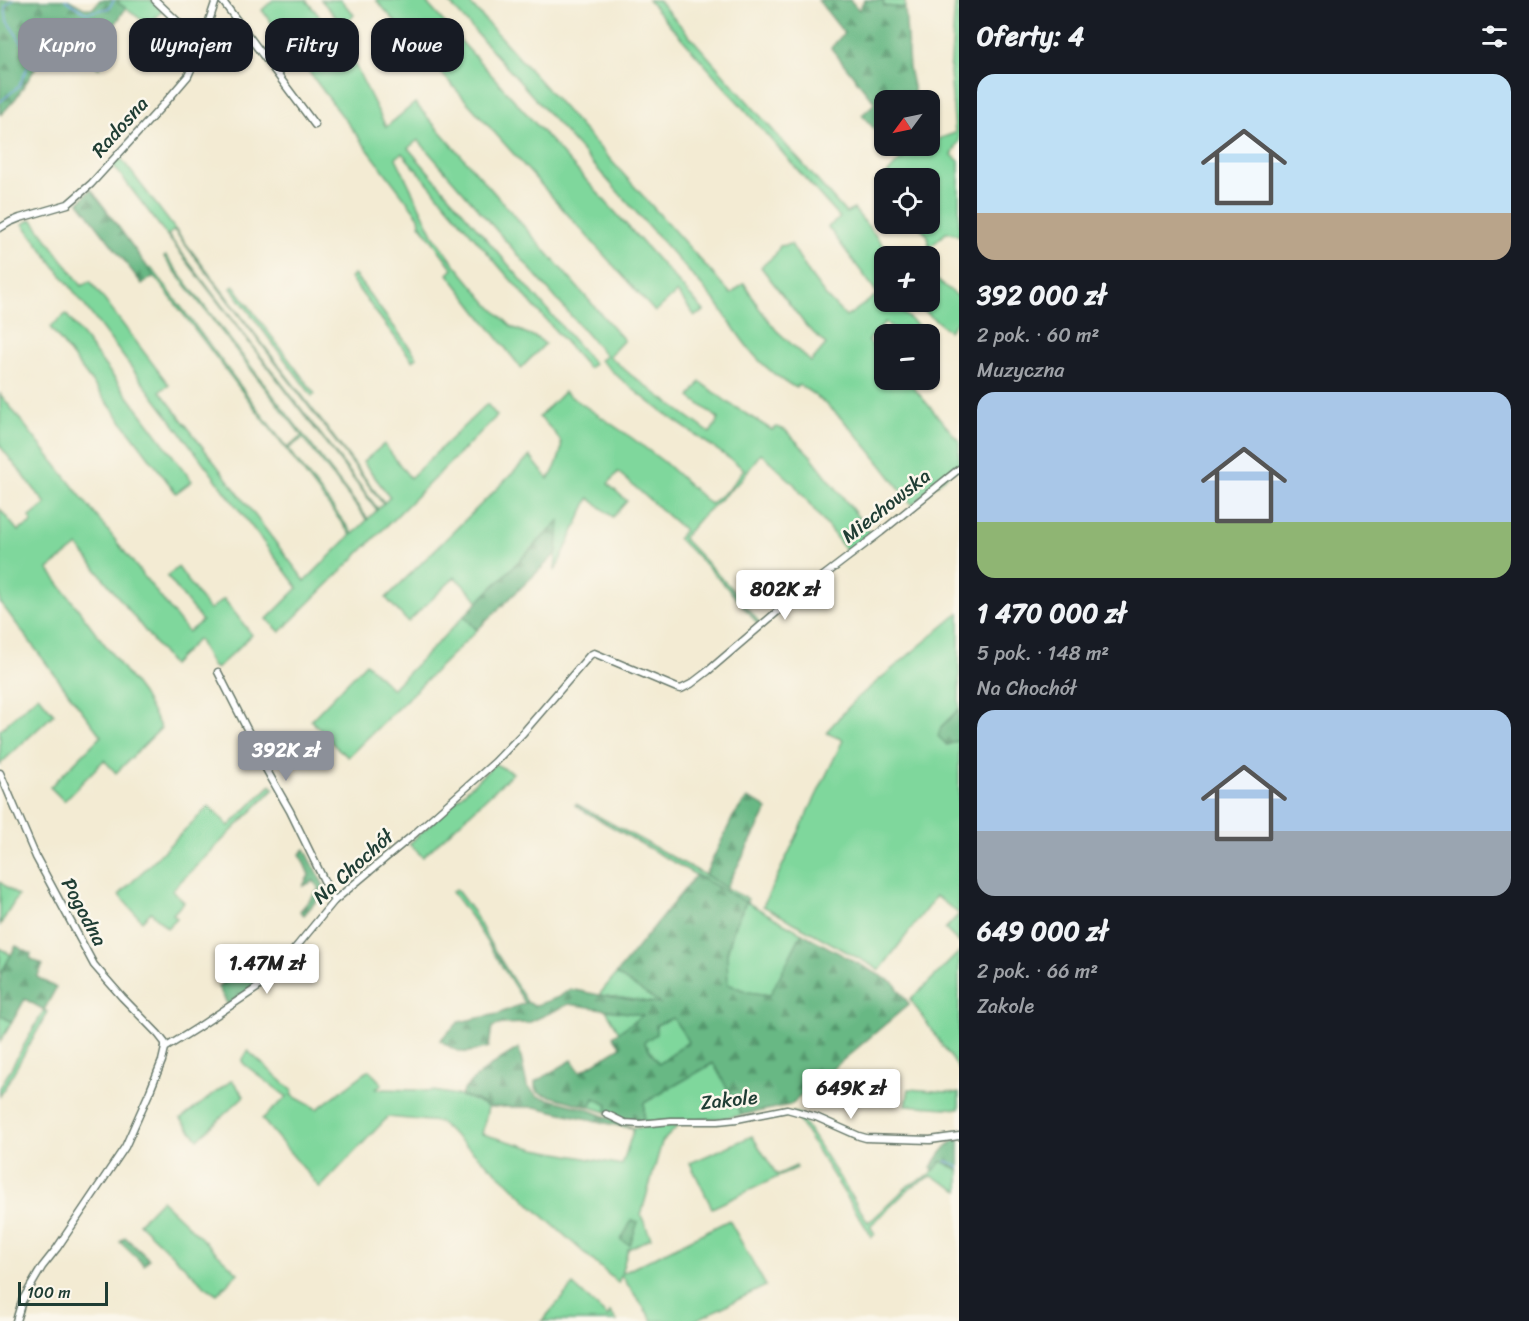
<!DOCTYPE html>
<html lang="pl">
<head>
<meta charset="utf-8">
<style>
	:root { --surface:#171b24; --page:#20242c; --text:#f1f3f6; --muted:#9ea1a6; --accent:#8c9099 }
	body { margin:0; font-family:Sriracha,sans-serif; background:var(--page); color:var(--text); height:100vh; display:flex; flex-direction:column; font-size:22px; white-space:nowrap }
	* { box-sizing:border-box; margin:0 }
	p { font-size:20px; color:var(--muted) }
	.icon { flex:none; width:33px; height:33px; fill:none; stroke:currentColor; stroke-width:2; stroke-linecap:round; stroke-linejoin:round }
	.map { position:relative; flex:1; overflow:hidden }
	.details { display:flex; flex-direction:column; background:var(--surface); width:570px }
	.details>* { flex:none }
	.guide { position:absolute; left:18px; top:18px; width:570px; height:54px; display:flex; gap:12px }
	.needle { width:39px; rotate:237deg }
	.fabs { position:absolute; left:874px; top:90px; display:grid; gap:12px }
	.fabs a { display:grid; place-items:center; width:66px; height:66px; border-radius:12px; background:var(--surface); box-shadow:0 2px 4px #0004; font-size:30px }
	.scale { position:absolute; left:18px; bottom:15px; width:90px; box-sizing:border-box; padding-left:6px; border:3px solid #1f3d34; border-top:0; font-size:16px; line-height:21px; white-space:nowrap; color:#1f3d34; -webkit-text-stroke:4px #fbf7ec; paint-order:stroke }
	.price { position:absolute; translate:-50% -51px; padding:0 14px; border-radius:6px; background:#fff; color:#222; font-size:20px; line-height:39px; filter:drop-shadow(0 2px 3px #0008) }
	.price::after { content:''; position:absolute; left:50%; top:36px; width:18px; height:14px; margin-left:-9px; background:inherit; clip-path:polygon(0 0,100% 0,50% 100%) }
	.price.on { background:var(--accent); color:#fff }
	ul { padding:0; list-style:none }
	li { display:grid; align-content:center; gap:12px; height:318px; padding:0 18px }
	li span { display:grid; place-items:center; height:186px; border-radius:18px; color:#555 }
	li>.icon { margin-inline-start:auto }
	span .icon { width:108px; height:108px; fill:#fffc; stroke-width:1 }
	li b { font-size:26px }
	h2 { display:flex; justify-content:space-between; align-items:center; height:72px; padding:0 18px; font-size:26px }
	.chip { padding:0 21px; border-radius:18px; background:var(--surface); box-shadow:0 2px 4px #0004; font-size:21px; line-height:54px }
	.chip.on { background:var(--accent); color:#fff }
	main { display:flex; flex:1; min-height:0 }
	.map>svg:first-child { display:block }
	.green { fill:#7fd79c; stroke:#4f8a68; stroke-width:1.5; fill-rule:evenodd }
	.forest { fill:url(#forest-firs); stroke:#437a5c; stroke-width:1.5; fill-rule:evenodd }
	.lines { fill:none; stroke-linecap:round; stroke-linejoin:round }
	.stream { stroke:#75a9e2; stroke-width:1.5 }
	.minor-casing { stroke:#697a6c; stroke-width:9 }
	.minor { stroke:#fff; stroke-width:6 }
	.labels { text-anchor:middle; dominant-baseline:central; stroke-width:5; stroke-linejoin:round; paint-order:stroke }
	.street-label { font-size:20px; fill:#1f3d34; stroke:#fbf7ec }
</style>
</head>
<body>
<main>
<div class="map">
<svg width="959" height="1321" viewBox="0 0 959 1321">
	<defs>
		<pattern id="forest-firs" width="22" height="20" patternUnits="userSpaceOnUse" patternTransform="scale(1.5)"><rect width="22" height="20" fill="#67b884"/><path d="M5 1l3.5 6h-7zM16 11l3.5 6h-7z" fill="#54976d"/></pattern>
	</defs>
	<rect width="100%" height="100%" fill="#fbf7ec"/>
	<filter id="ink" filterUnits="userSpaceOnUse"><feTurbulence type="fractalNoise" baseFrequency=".0167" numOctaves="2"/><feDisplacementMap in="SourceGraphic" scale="12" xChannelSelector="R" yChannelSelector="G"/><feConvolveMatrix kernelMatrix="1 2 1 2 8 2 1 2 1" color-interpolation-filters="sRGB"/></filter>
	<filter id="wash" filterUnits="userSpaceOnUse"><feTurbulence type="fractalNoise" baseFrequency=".008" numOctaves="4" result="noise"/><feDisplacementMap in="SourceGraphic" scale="24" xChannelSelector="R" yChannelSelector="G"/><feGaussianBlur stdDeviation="1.35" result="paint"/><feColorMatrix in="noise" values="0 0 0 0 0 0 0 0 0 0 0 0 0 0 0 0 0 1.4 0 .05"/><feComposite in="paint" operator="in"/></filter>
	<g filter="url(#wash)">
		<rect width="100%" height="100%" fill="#f3ebd3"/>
		<g class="green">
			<path d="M 119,0 L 150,0 L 163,10 L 149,25 L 118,3 Z"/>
			<path d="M 273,0 L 306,0 L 344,46 L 356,67 L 386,127 L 415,103 L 624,340 L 609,356 L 631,375 L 710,433 L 719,419 L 690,397 L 700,382 L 730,404 L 772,430 L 777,427 L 785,430 L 811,456 L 873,536 L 849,554 L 794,484 L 761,453 L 740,481 L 703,515 L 683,538 L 730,587 L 760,623 L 759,625 C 733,594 708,565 678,539 L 684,530 L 618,472 L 608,484 L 627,501 L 613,517 L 589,498 L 555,571 L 558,522 L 479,601 L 455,577 L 408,622 L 386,598 L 530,456 L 548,479 C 554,473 563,451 561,443 C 559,436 545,422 539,417 L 564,392 L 632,438 L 664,462 L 710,504 L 730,488 L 744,469 C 696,434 643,402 600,360 L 606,356 L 418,140 L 408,148 L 594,364 L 588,368 L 504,272 L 402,153 L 396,158 L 434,236 L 454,263 L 488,304 L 512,327 L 539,339 L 545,344 L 521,368 L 448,274 L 453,269 L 420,224 L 419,217 L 262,10 Z"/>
			<path d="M 321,0 L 341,0 L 354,15 L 344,26 Z"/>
			<path d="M 376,0 L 424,0 L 704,311 L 695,316 L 677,292 L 655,312 Z"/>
			<path d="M 447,0 L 467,0 L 731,294 L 744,283 L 759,308 L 776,330 L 811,362 L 826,344 L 807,327 L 761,267 L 775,255 L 780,246 L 791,244 L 810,275 L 825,295 L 846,317 L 878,294 L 828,227 L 840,218 L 648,0 L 658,0 L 846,213 L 854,209 L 892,256 L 885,256 L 885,302 L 890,302 L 928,334 L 900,334 L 885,322 L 868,341 L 885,357 L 885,380 L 907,380 L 959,441 L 959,466 L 912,505 C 881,464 843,410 799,385 L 796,388 C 757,367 741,339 717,303 Z"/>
			<path d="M 883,0 L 905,0 L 905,8 L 884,6 Z"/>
			<path d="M 955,0 L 959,0 L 959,141 L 952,155 L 959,161 L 959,236 C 942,226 942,241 929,247 L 928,236 L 917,224 L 930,224 L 930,178 L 885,178 L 885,188 L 880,182 C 894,167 908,146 930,146 L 930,142 L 955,133 L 950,73 Z"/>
			<path d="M 67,14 L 80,23 L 98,26 L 111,43 L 99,68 L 50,31 Z"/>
			<path d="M 120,157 L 384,503 L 390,497 L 363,462 L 384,444 L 410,478 L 487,404 L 497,416 L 280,632 L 267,619 L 298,588 L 23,224 L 32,219 L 82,286 L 90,281 L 169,385 L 160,391 L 305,581 L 351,535 L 149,269 L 151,267 L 287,448 L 302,436 L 164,257 L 166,256 L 368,519 L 377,510 L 113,165 ZM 174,230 L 383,504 L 378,509 L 168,235 ZM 303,438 L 367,520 L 353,534 L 288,449 Z"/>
			<path d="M 354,274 L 417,357 L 413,361 L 350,278 Z"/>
			<path d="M 930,275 L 959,297 L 959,319 L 949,331 L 913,302 L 930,302 Z"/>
			<path d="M 234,286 L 315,394 L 312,396 L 231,288 Z"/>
			<path d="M 66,314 L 192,481 L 176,493 L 50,327 Z"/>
			<path d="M 0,394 L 188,632 L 202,621 L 167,576 L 178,567 L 209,610 L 224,599 L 252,635 L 216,669 L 212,666 L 198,639 L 172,665 L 78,546 L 48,569 L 142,694 L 161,728 L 116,773 L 104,760 L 64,801 L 50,787 L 101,736 L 0,602 L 0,509 L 18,531 L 32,523 L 30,517 L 46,504 L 0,446 Z"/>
			<path d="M 959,613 L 959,709 L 941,727 L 947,745 L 959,740 L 959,943 L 945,929 L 959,914 L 936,896 L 880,970 L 763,906 L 843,740 L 827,733 L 828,730 L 856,699 Z"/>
			<path d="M 464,616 L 477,630 L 348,757 L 335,746 L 311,720 L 366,663 L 392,689 Z"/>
			<path d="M 38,695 L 54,714 L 0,764 L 0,730 Z"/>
			<path d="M 495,764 L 513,773 L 423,857 L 409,844 Z"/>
			<path d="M 271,785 L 274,789 L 172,890 L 184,902 L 173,914 L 177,918 L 167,928 L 151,912 L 142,921 L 119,895 L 209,806 L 229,826 Z"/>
			<path d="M 576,804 L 705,875 L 726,888 L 748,899 L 746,902 L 802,933 L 770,995 L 748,992 L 727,984 L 727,953 L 734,927 L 746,902 L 696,875 L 586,812 L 575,805 Z"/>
			<path d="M 0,882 L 18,896 L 0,925 Z"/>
			<path d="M 456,889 L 474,913 L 490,943 L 527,1002 L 525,1003 L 471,917 L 452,892 Z"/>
			<path d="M 0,948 L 11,955 L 0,975 Z"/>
			<path d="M 959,952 L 959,1069 L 910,999 L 923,988 Z"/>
			<path d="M 616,974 L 663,1004 L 599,995 Z"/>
			<path d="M 44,1010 L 48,1012 L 0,1096 L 0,1088 Z"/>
			<path d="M 606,1010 L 645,1015 L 619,1032 Z"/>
			<path d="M 0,1015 L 12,1022 L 0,1042 Z"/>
			<path d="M 673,1018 L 682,1031 L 688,1042 L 659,1064 L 644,1042 L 655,1034 L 656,1025 Z"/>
			<path d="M 248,1051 L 293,1091 L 291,1095 L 317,1109 L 369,1070 L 382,1084 L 376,1089 C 412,1090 456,1088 488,1107 L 482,1134 L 536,1149 L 622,1165 L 634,1128 L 679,1125 L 662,1142 L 641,1215 L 651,1238 L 628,1249 L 621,1274 L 729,1220 L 766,1286 L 694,1321 L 653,1321 L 621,1275 L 618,1283 L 534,1208 L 509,1183 L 439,1122 L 388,1117 L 320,1188 L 262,1119 L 287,1097 L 244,1064 L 242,1061 Z"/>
			<path d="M 714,1063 L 742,1115 L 725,1118 L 644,1122 L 644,1103 Z"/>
			<path d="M 232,1080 L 244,1096 L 198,1139 L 181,1119 Z"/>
			<path d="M 909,1089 L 959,1093 L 959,1109 L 906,1105 Z"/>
			<path d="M 594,1098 L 609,1105 L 606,1112 L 590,1107 Z"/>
			<path d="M 793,1112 L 832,1125 L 865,1141 L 824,1124 L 800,1116 L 868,1222 L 874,1218 L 909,1185 L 930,1175 L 941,1161 L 959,1170 L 959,1191 L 932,1176 L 912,1186 L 870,1226 L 875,1234 L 872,1237 Z"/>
			<path d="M 752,1136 L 777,1175 L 796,1166 L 797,1168 L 712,1208 L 690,1163 Z"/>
			<path d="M 161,1200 L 238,1273 L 217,1294 L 206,1287 L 139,1223 Z"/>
			<path d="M 573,1285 L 608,1317 L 610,1312 L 617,1321 L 542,1321 Z"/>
		</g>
		<g class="forest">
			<path d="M 0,0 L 69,0 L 84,8 L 93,8 L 100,0 L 119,0 L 118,3 L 126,8 L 112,29 L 111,43 L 98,27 L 80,23 L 67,15 L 50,31 L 36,51 L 44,55 L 16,98 L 1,115 L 0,114 Z"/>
			<path d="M 818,0 L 850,0 L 859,10 L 864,0 L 883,0 L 884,6 L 905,8 L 909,68 L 916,100 L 885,100 L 885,141 L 862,115 L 875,103 L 831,48 L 844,33 Z"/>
			<path d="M 889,146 L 921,146 L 912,149 L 902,160 Z"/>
			<path d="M 91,189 L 154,276 L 142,284 L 79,202 Z"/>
			<path d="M 559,521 L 557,553 L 477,630 L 464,616 Z"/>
			<path d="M 959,709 L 959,740 L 947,745 L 938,736 L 941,727 Z"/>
			<path d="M 747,798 L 764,806 L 767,810 L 726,888 L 705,875 L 733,817 Z"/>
			<path d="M 305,849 L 326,890 L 304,915 L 300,911 L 319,889 L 314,881 L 303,886 L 309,875 L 300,854 Z"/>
			<path d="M 696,875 L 746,902 L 734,927 L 727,953 L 728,984 L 748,992 L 770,995 L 802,933 L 894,983 L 909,1004 L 790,1105 L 742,1115 L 713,1063 L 644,1103 L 644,1122 L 627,1121 L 606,1112 L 608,1105 L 594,1098 L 590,1107 L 539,1093 L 535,1089 L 535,1082 L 572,1060 L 580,1072 L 621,1047 L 613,1036 L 643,1015 L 569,1004 L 528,1023 L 502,1024 L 492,1027 L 489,1047 C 465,1054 460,1056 440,1040 L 459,1022 L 498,1014 L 527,1002 L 534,1006 L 559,997 L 570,989 L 599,995 L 661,1004 L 616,974 ZM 673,1018 L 682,1031 L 688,1042 L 659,1064 L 644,1042 L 656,1034 L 656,1025 Z"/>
			<path d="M 16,946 L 31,954 L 30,958 L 43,965 L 37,977 L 56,988 L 44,1010 L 25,999 L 12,1022 L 0,1015 L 0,975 Z"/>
			<path d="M 243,963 L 259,983 L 228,1005 L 218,987 Z"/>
			<path d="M 519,1048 L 527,1086 L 537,1096 L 587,1109 L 634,1128 L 619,1126 L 535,1107 L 488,1107 L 476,1100 L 461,1096 C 465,1081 505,1056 519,1048 Z"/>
			<path d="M 959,1138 L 959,1170 L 941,1161 L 934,1171 L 931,1168 C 938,1157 946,1143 959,1138 Z"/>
			<path d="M 632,1220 L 638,1222 L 630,1245 L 621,1240 Z"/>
			<path d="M 125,1237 L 149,1259 L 144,1265 L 120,1242 Z"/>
			<path d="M 41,1272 L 34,1288 L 26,1321 L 19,1321 L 25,1303 Z"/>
		</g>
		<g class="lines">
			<g class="stream">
				<path d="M 65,0 L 86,13 L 109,8 L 114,0"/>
				<path d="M 0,102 L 19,86 L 32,57 L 7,21 L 5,6 L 13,0"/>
				<path d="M 946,1161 L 952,1163 L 959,1168"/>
			</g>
		</g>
	</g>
	<g filter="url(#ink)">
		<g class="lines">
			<defs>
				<g id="minor">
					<path d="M 155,0 L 177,21 L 187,33 L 201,44"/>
					<path d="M 221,0 L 224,3 L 315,125"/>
					<path d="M 0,228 L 10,222 L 20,218 L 68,204 L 91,184 L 164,104 L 188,76 L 198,54 L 216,0"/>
					<path d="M 218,672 L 250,735 L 262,762 L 290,811 L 334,901"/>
					<path d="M 0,773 L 36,857 L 94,965 L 122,997 L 158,1034 L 165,1043 L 165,1048"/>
					<path d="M 606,1114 L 625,1123 L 640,1124 L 671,1121 L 718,1121 L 737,1119 L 787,1109 L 816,1117 L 859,1136 L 866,1138 L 930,1140 L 959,1136"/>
					<path d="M 16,1321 L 22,1301 L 42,1267 L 57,1248 L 125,1147 L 150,1091 L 162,1061 L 165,1048 L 197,1028 L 257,988 L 292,952 L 334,901 L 413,835 L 495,762 L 522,734 L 590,655 L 594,653 L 677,688 L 681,689 L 691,684 L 708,671 L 785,605 L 881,532 L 959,469"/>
				</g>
			</defs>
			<use href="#minor" class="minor-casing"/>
			<use href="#minor" class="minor"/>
		</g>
	</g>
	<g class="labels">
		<g class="street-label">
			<text transform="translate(120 127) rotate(-48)">Radosna</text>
			<text transform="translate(886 506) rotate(-38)">Miechowska</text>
			<text transform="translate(353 867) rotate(-42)">Na Chochół</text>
			<text transform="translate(84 912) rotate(62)">Pogodna</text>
			<text transform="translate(729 1100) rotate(-6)">Zakole</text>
		</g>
	</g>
</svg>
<div class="fabs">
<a><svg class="needle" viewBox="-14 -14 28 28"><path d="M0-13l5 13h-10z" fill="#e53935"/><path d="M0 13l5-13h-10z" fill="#9ea1a6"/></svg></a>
<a><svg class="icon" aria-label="locate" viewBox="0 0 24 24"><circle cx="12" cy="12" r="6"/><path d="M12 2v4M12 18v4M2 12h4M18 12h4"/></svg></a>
<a>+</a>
<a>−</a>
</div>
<div class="scale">100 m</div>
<b class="price" style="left:785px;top:621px">802K zł</b>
<b class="price on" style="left:286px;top:782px">392K zł</b>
<b class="price" style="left:267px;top:995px">1.47M zł</b>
<b class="price" style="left:851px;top:1120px">649K zł</b>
<div class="guide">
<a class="chip on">Kupno</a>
<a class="chip">Wynajem</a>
<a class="chip">Filtry</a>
<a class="chip">Nowe</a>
</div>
</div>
<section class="details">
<h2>Oferty: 4<svg class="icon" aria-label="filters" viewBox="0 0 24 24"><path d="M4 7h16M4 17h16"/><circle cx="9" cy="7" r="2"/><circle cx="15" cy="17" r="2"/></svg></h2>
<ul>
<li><span style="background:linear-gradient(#bfe0f5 75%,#b9a48a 0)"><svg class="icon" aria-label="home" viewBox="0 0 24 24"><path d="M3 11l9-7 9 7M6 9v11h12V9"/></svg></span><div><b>392 000 zł</b><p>2 pok. · 60 m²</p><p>Muzyczna</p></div></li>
<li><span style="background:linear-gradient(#a9c7e8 70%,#8fb573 0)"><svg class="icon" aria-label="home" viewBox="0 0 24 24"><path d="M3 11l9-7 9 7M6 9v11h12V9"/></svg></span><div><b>1 470 000 zł</b><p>5 pok. · 148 m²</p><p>Na Chochół</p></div></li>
<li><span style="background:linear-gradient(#a9c7e8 65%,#9aa5b1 0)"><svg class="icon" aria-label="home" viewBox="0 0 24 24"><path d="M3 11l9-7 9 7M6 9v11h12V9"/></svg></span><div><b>649 000 zł</b><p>2 pok. · 66 m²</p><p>Zakole</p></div></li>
</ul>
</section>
</main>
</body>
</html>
